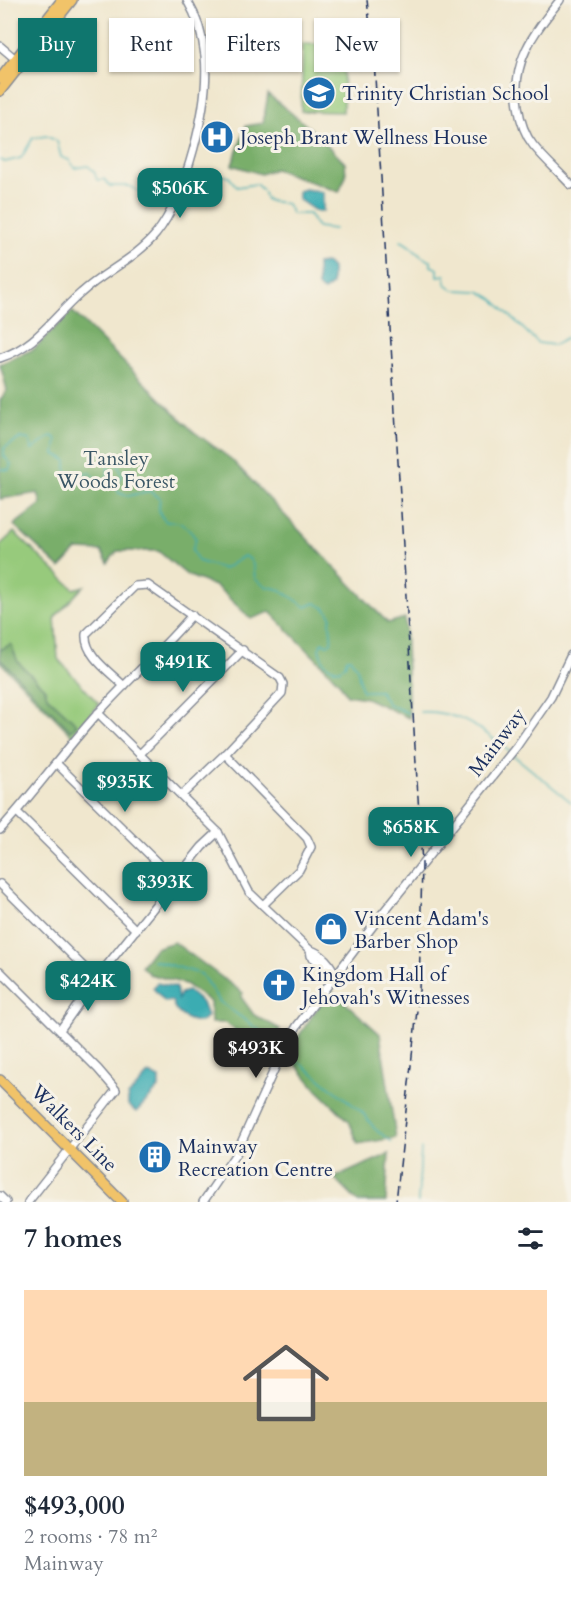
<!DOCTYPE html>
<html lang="en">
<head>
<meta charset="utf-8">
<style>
	:root { --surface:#fff; --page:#f6f6f7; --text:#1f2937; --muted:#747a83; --line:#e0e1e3; --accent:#0f766e }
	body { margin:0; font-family:Cardo,serif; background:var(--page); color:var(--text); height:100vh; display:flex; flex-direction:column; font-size:22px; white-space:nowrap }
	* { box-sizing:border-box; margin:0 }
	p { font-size:20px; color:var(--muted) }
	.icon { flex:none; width:33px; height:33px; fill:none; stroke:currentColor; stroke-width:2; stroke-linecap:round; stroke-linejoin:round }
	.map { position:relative; height:1202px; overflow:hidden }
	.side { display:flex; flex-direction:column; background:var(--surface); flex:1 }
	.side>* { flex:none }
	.banner { position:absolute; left:18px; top:18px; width:536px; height:54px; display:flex; gap:12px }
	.price { position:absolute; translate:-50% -51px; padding:0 14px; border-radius:12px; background:var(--accent); color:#fff; font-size:20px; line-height:39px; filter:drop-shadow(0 2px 3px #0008) }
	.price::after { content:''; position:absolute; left:50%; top:36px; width:18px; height:14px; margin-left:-9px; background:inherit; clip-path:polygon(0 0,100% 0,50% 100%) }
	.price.selected { background:#222; color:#fff }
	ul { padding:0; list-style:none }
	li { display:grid; align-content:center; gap:12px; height:318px; padding:0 24px }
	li+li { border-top:2px solid var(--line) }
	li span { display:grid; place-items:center; height:186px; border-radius:0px; color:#555 }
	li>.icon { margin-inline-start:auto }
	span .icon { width:108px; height:108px; fill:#fffc; stroke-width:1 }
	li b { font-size:26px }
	h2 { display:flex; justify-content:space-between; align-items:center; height:72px; padding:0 24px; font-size:26px }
	.chip { padding:0 21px; border-radius:0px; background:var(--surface); box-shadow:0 2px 4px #0004; font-size:21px; line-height:54px }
	.chip.selected { background:var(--accent); color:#fff }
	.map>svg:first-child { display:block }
	.green { fill:#97ca7b; stroke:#597c6c; stroke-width:1.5 }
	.forest { fill:#79ae6b; stroke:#4a6e64; stroke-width:1.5 }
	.water { fill:#3aacb2; stroke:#2a6e88; stroke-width:1.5 }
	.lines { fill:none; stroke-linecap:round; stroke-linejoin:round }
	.stream { stroke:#3aacb2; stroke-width:1.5 }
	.minor-casing { stroke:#868b96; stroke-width:10 }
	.major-casing { stroke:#868b96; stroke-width:12 }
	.minor { stroke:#fff; stroke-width:7 }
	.major { stroke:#f1c369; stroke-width:9 }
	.rail { stroke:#1b2f5e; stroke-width:1.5; stroke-dasharray:9 4.5; stroke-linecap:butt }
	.labels { text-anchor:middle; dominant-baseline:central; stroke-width:6; stroke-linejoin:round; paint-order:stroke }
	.poi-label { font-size:20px; fill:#1b2f5e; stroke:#f7f3e8; text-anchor:start }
	.park-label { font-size:20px; fill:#3a5665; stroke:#f7f3e8 }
	.street-label { font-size:20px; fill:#1b2f5e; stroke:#f7f3e8 }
</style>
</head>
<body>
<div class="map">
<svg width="571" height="1202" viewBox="0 0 571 1202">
	<rect width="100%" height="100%" fill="#f7f3e8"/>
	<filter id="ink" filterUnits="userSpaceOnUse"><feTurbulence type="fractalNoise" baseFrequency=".0167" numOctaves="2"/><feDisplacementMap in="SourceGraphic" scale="12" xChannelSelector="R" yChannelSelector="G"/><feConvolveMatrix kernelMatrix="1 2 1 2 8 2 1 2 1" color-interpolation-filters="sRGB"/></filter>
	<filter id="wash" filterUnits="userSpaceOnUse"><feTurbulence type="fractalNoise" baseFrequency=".008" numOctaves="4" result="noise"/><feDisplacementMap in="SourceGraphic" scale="24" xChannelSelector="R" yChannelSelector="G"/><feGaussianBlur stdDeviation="1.35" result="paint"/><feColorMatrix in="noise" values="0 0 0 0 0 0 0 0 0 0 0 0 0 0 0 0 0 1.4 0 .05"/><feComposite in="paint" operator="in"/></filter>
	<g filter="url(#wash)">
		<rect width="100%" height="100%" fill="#f0e7ce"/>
		<g class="green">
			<path d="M 303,44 L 344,45 L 343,112 L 301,111 Z"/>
			<path d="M 14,532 L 74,589 L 84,586 L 55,617 L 58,659 L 99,704 L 74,737 L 0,662 L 0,545 Z"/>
		</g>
		<g class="forest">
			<path d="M 268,94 L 311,129 L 345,163 L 346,176 L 339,192 L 275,169 L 261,174 L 232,165 L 246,126 L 263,123 Z"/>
			<path d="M 72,311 L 193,431 L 231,459 L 388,623 L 405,618 L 409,718 L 366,698 L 347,695 L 339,682 L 270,612 L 251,619 L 217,587 L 187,575 L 158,551 L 117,551 L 108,563 L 101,551 L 77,550 L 60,568 L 14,525 L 41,504 L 38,493 L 0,499 L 0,400 L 7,390 L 0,364 L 34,349 Z"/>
			<path d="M 11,644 L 18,662 L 45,689 L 47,696 L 77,724 L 71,731 L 0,659 L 0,650 Z"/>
			<path d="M 174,942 L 243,993 L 241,997 L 254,1015 L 280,1029 L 267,1052 L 225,1023 L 211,1023 L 210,1002 L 185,984 L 149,974 L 141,966 L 155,948 Z"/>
			<path d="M 330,989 L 380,1034 L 396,1138 L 358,1144 L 349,1121 L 317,1090 L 290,1057 L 290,1049 Z"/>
			<path d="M 389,1154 L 386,1202 L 358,1202 L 334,1178 Z"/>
		</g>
		<g class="water">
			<path d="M 305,189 L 323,192 L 323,211 L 317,212 L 298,199 L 298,191 Z"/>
			<path d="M 327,263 L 332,269 L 332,285 L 324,291 L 318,287 L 317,264 Z"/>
			<path d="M 157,983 L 176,987 L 178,999 L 181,993 L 188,991 L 202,1003 L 207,1016 L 201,1022 C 188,1022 175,1014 172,1001 L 165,1002 L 153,988 Z"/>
			<path d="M 148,1074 L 159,1078 L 159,1088 L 136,1112 L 128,1105 L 128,1096 Z"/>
		</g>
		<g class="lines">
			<g class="stream">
				<path d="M 0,160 L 5,162 L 21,158 L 33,138 L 46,136 L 57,141 L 61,157 L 69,160 L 75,168 L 88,166 L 94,171 L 97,180 L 104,179 L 110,186 L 129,186 L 147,196 L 167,188"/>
				<path d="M 208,172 L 229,177 L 237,187 L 256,184 L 263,191 L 267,200 L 287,204 L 292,214 L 309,214 L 317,227 L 334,229"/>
				<path d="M 401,241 C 414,246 419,259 431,261 L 431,266 L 438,269 L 438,276 L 445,275 L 446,284 L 454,290 L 479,291 L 492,298 L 538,343 L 554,345 L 571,336"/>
				<path d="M 0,469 L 9,470 L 11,464 L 4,456 L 4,448 L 21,438 L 30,440 L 32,450 L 51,436 L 54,437 L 57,440 L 55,454 L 66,460 L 66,469 L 71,475 L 76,477 L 89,472 L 101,483 L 108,475 L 108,459 L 115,456 L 122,475 L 116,487 L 119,493 L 128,496 L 149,491 L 160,498 C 158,509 158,515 167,522 C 182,520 188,527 196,539 L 192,550 L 198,561 L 224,569 L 244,556 C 254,559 254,569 255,579 L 265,586 L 281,590 L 306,607 L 315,603 L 325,608 L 331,616 C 328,626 333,634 331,643 L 327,645 L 322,642 L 319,649 C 322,661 326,668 339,670 L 345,665 L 347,658 L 350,658 L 357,668 L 362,691 L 380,691 L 388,704 L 408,713"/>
				<path d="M 420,712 C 456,710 483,729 510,752"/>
				<path d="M 513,755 L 571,802"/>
				<path d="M 153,960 L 201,974 L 220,1002 L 277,1043"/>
				<path d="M 290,1055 L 362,1112 L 375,1129 L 392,1142"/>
				<path d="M 418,1202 L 421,1149"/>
			</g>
		</g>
	</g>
	<g filter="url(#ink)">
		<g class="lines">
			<defs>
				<g id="minor">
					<path d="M 560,0 C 534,33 511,61 518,106 C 520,119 525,135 533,145 C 544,159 559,172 571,185"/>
					<path d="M 0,46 L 19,62"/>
					<path d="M 0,358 C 37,346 53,317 81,293 C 105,271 134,260 156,234 C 186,196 210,104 205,56 C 203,37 197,17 187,0"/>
					<path d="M 124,686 C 110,672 84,655 86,634 L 135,586 L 148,585 L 280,678 L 283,684 L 282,693 L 225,754 L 182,795"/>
					<path d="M 98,713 L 218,832 L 249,892 L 310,950 C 322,953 331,964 335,975"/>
					<path d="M 140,754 L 243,650"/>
					<path d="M 225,754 L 307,838 L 311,847 L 299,870 L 263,905"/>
					<path d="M 57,764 L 175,880"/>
					<path d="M 17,812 L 136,930"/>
					<path d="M 0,830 C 35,792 65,749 100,711 C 130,678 163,649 192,615"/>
					<path d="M 0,884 L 96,979"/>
					<path d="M 310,950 L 311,956 L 335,975"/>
					<path d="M 0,971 L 98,1069 L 116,1090 L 28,1202"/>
					<path d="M 60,1030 L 96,979 L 202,847 L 218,832"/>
					<path d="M 0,1196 L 6,1202"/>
					<path d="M 203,1202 L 237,1152 L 283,1050 L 297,1026 L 382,914 L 517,746 L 551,697 L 571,655"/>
				</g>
				<g id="major">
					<path d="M 0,79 L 62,0"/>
					<path d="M 0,91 L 72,0"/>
					<path d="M 0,1080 L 122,1202"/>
				</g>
			</defs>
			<use href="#minor" class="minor-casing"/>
			<use href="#major" class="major-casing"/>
			<use href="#minor" class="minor"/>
			<use href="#major" class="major"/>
			<path class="rail" d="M 367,0 L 374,60 L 422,864 L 419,992 L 396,1202"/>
		</g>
	</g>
	<defs>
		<symbol id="school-disc" viewBox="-11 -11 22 22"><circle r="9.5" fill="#1f6fb2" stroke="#f7f3e8"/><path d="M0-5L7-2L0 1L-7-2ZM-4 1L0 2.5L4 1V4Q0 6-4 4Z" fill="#fff"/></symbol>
		<symbol id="hospital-disc" viewBox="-11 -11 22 22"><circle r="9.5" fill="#1f6fb2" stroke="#f7f3e8"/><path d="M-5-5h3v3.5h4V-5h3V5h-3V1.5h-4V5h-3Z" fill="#fff"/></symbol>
		<symbol id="shop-disc" viewBox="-11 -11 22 22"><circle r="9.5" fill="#1f6fb2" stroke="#f7f3e8"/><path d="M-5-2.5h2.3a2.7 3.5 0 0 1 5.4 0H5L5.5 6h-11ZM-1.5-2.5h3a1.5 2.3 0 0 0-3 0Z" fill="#fff"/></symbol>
		<symbol id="church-disc" viewBox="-11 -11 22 22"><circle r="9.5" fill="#1f6fb2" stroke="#f7f3e8"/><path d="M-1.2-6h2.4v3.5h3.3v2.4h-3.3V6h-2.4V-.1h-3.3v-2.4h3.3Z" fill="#fff"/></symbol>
		<symbol id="building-disc" viewBox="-11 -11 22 22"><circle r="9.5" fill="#1f6fb2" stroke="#f7f3e8"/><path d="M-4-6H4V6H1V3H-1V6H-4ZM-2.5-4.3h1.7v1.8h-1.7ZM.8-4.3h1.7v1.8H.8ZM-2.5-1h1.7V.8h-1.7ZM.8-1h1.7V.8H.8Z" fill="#fff"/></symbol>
	</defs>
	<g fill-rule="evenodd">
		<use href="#school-disc" x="300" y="74" width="38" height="38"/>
		<use href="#hospital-disc" x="198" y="118" width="38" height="38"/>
		<use href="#shop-disc" x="312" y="910" width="38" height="38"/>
		<use href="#church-disc" x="260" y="966" width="38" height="38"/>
		<use href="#building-disc" x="136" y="1138" width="38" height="38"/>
	</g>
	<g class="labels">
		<g class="poi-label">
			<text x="342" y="93">Trinity Christian School</text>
			<text x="240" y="137">Joseph Brant Wellness House</text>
			<text x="354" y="918">Vincent Adam's<tspan x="354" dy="23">Barber Shop</tspan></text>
			<text x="302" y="974">Kingdom Hall of<tspan x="302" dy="23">Jehovah's Witnesses</tspan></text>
			<text x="178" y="1146">Mainway<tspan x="178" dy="23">Recreation Centre</tspan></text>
		</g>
		<g class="park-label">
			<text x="116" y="458">Tansley<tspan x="116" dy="23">Woods Forest</tspan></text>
		</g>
		<g class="street-label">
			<text transform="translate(497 742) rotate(-53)">Mainway</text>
			<text transform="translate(74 1128) rotate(45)">Walkers Line</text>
		</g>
	</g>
</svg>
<b class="price" style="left:180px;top:219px">$506K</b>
<b class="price" style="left:183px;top:693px">$491K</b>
<b class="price" style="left:125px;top:813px">$935K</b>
<b class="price" style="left:411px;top:858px">$658K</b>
<b class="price" style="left:165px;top:913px">$393K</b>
<b class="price" style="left:88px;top:1012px">$424K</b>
<b class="price selected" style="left:256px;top:1079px">$493K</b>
<div class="banner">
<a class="chip selected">Buy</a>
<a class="chip">Rent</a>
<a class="chip">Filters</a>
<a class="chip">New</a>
</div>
</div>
<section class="side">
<h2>7 homes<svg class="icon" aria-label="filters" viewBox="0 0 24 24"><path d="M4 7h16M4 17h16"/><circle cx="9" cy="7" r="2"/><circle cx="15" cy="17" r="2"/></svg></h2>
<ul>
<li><span style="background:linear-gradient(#ffd9b3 60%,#c2b280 0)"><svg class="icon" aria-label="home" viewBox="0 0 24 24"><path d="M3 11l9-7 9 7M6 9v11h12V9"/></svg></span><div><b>$493,000</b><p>2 rooms · 78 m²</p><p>Mainway</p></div></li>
</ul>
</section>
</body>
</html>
